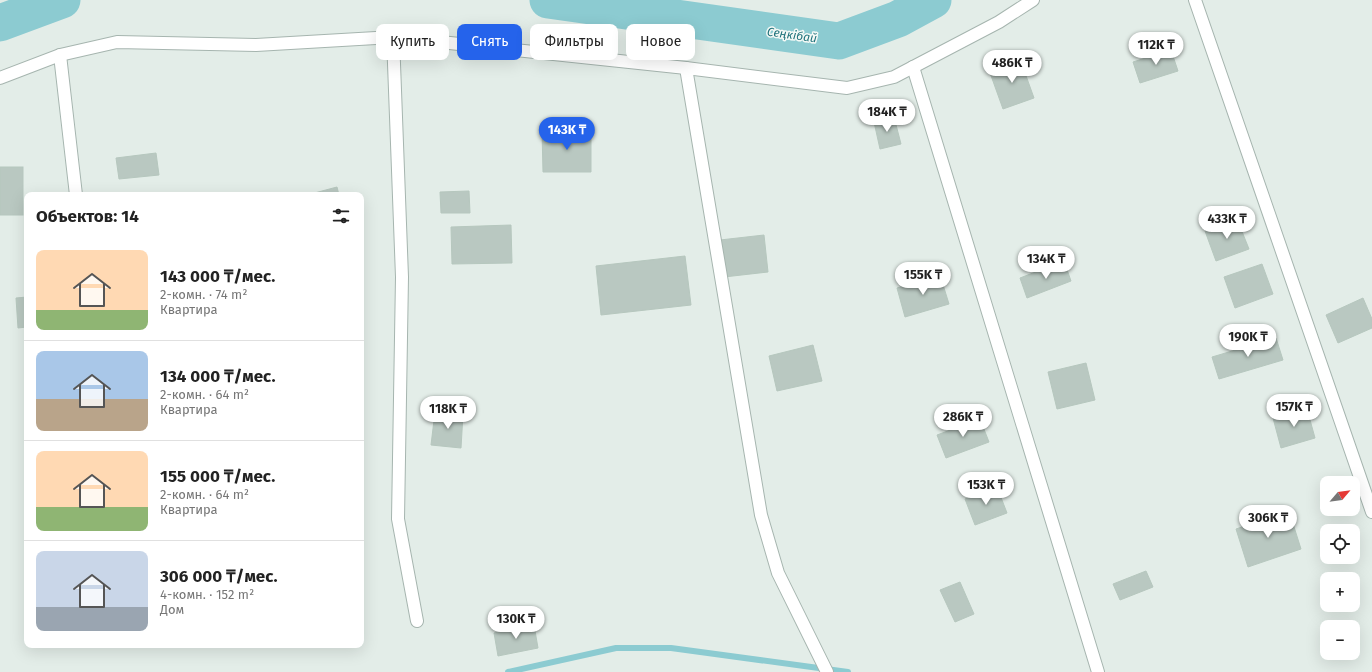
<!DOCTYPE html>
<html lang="ru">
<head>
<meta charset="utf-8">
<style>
	:root { --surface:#fff; --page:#f6f6f6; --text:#222; --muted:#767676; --line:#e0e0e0; --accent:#2563eb }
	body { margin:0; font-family:"Fira Sans",sans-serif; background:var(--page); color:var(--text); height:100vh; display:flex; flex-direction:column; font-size:15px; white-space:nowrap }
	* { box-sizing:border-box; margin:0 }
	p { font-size:13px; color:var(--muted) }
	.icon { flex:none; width:22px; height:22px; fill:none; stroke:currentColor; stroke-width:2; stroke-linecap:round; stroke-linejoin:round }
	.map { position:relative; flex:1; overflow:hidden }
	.drawer { position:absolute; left:24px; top:192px; width:340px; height:456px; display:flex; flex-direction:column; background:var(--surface); border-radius:8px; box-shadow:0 4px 16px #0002 }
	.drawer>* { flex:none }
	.banner { position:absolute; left:376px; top:24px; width:380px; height:36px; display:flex; gap:8px }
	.needle { width:26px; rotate:61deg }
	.fabs { position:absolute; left:1320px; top:476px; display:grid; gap:8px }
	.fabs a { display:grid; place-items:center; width:40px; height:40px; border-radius:8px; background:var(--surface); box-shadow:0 4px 16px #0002; font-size:20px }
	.price { position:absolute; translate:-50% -34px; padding:0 9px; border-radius:14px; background:#fff; color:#222; font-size:13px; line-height:26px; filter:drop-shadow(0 1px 2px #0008) }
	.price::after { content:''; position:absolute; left:50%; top:24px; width:12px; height:9px; margin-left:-6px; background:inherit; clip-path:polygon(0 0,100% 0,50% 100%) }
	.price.current { background:var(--accent); color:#fff }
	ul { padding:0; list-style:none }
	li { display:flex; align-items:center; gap:12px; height:100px; padding:0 12px }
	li+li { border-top:1px solid var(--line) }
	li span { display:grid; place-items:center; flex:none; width:112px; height:80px; border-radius:8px; color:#555 }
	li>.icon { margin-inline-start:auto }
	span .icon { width:48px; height:48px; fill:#fffc; stroke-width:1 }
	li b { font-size:17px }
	h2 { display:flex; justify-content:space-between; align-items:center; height:48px; padding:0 12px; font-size:17px }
	.tag { padding:0 14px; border-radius:8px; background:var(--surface); box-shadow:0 4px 16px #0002; font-size:14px; line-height:36px }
	.tag.current { background:var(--accent); color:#fff }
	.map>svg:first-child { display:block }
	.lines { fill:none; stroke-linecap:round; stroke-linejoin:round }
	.stream { stroke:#8ccbd1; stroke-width:6 }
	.river { stroke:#8ccbd1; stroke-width:37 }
	.building { fill:#b9c8c1; stroke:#b6c7be }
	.minor-casing { stroke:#a6b5af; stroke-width:14 }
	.minor { stroke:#fff; stroke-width:12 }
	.labels { text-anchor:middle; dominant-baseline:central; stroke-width:3; stroke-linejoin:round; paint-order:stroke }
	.water-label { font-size:12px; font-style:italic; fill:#1d717a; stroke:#f4f9f6 }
</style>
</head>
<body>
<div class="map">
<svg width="1372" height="672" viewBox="0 0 1372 672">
	<rect width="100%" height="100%" fill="#e3ede8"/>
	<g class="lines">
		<path class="stream" d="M 508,672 L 616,648 L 671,648 L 848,672"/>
		<g class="river">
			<path d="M 548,0 L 839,41 L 898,19 L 933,0"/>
			<path d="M 0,23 L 62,0"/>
		</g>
	</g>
	<g class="building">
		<path d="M 1171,50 L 1178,71 L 1140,83 L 1133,62 Z"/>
		<path d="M 1020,59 L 1034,98 L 1003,109 L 989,70 Z"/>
		<path d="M 894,117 L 901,144 L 880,149 L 874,122 Z"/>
		<path d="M 542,131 L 591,131 L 591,172 L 543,172 Z"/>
		<path d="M 156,153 L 159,175 L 119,179 L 116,158 Z"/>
		<rect x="0" y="167" width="23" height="48"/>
		<path d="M 337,187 L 339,195 L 307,195 Z"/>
		<path d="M 469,191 L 470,213 L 441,213 L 440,192 Z"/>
		<path d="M 1237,219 L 1249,249 L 1216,261 L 1205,231 Z"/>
		<path d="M 511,225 L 512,263 L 452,264 L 451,227 Z"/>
		<path d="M 764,235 L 768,272 L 724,277 L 720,240 Z"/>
		<path d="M 685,256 L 691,305 L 601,315 L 596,266 Z"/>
		<path d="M 1064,261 L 1071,281 L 1027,298 L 1020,278 Z"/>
		<path d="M 1262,264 L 1273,294 L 1235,308 L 1224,277 Z"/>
		<path d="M 940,275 L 949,304 L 905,317 L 897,288 Z"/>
		<path d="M 27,297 L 27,327 L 18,328 L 16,298 Z"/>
		<path d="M 1363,298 L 1372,319 L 1372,328 L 1338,343 L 1326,315 Z"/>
		<path d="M 1276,338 L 1283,360 L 1219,379 L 1212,357 Z"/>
		<path d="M 813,345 L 822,381 L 777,391 L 769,356 Z"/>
		<path d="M 1086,363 L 1095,400 L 1057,409 L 1048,372 Z"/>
		<path d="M 1307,409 L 1315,438 L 1281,448 L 1273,418 Z"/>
		<path d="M 435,412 L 463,414 L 461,448 L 431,445 Z"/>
		<path d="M 980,419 L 989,442 L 946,458 L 937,435 Z"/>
		<path d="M 997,487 L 1007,513 L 975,525 L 965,499 Z"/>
		<path d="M 1289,511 L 1301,549 L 1248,567 L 1236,529 Z"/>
		<path d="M 1146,571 L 1153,587 L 1120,600 L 1113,584 Z"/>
		<path d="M 960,582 L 974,614 L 955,622 L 940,590 Z"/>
		<path d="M 534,625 L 538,648 L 498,656 L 494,633 Z"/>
	</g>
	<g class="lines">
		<defs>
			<g id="minor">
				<path d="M 1195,0 L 1372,512"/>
				<path d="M 393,37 L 402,277 L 398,519 L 417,621"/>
				<path d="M 60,55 L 76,195"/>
				<path d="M 913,67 L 1098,672"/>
				<path d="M 686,68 L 761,515 L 778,573 L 827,672"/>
				<path d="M 0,78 L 60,55 L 117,42 L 256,45 L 393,37 L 686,68 L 847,88 L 894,77 L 999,22 L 1033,0"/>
			</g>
		</defs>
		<use href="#minor" class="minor-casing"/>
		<use href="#minor" class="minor"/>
	</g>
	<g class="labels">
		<g class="water-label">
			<text transform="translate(792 35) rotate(8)">Сеңкібай</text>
		</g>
	</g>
</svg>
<div class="fabs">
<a><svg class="needle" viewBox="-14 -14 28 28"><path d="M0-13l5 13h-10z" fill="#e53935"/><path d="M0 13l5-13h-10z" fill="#767676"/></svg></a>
<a><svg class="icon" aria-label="locate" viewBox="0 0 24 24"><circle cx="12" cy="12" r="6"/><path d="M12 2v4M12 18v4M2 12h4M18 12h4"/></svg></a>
<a>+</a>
<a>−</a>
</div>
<b class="price" style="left:1156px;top:66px">112K ₸</b>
<b class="price" style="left:1012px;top:84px">486K ₸</b>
<b class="price" style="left:887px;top:133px">184K ₸</b>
<b class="price current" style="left:567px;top:151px">143K ₸</b>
<b class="price" style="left:1227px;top:240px">433K ₸</b>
<b class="price" style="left:1046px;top:280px">134K ₸</b>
<b class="price" style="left:923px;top:296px">155K ₸</b>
<b class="price" style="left:1248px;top:358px">190K ₸</b>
<b class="price" style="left:1294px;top:428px">157K ₸</b>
<b class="price" style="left:448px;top:430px">118K ₸</b>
<b class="price" style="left:963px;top:438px">286K ₸</b>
<b class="price" style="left:986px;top:506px">153K ₸</b>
<b class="price" style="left:1268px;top:539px">306K ₸</b>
<b class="price" style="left:516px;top:640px">130K ₸</b>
<div class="banner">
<a class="tag">Купить</a>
<a class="tag current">Снять</a>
<a class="tag">Фильтры</a>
<a class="tag">Новое</a>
</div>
<section class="drawer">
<h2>Объектов: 14<svg class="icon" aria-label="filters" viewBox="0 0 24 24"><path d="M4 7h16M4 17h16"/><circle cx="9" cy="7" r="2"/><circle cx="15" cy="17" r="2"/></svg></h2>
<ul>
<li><span style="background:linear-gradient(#ffd9b3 75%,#8fb573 0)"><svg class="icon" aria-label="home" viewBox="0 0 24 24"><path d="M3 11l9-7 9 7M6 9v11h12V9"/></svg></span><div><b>143 000 ₸/мес.</b><p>2-комн. · 74 m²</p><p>Квартира</p></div></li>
<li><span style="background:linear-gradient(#a9c7e8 60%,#b9a48a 0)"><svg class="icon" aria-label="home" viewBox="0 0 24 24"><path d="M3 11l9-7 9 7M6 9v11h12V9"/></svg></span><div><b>134 000 ₸/мес.</b><p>2-комн. · 64 m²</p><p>Квартира</p></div></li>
<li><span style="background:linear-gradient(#ffd9b3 70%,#8fb573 0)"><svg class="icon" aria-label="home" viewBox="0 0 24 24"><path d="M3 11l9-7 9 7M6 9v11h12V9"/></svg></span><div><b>155 000 ₸/мес.</b><p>2-комн. · 64 m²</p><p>Квартира</p></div></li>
<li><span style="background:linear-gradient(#c9d6e8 70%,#9aa5b1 0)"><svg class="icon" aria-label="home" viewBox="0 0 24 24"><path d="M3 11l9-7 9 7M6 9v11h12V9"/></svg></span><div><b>306 000 ₸/мес.</b><p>4-комн. · 152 m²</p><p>Дом</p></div></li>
</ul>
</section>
</div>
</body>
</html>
